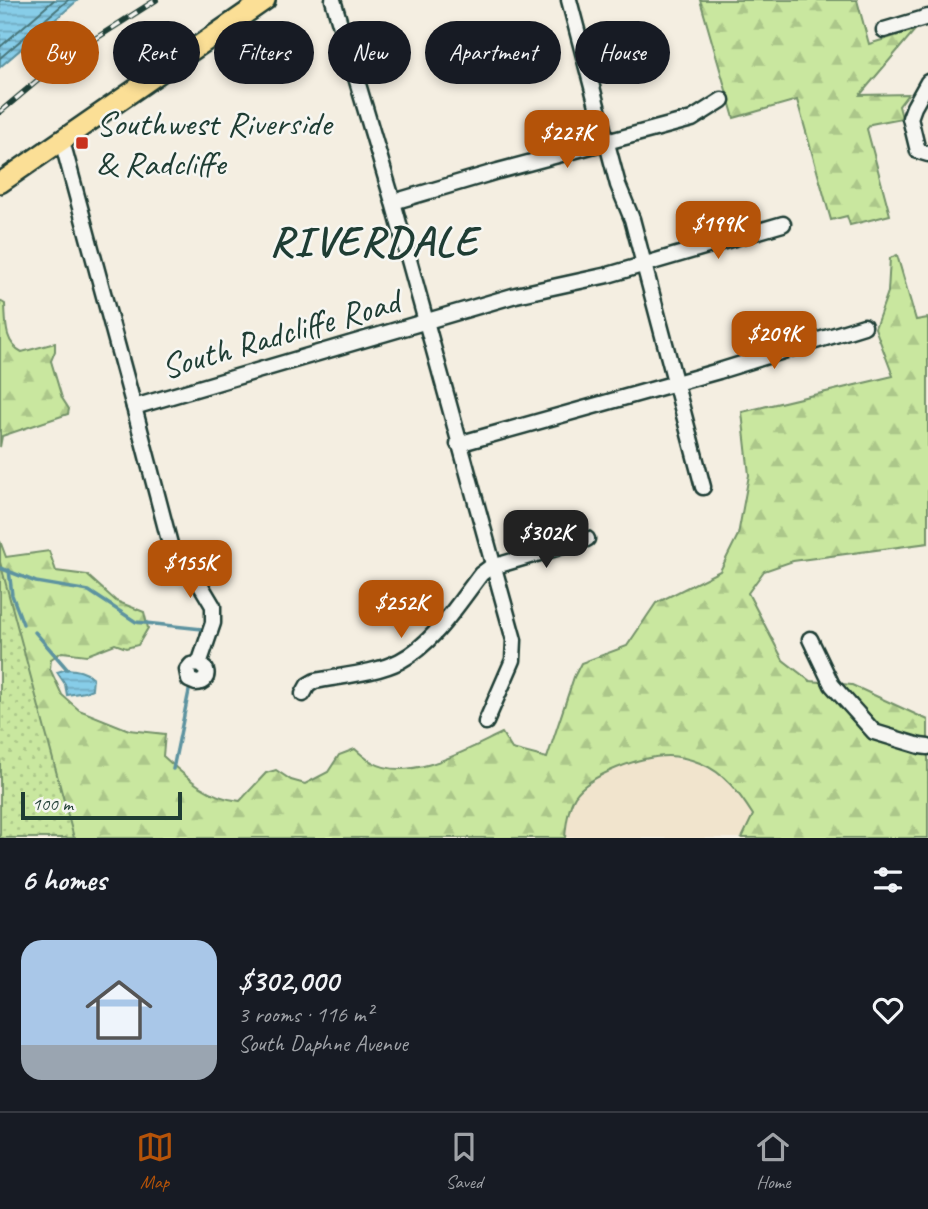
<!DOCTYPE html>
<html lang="en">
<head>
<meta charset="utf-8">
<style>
	:root { --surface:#171b24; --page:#20242c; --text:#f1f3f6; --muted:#9ea1a6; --line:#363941; --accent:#b45309 }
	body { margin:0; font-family:Caveat,sans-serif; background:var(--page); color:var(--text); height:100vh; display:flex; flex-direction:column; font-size:26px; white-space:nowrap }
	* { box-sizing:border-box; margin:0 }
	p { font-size:23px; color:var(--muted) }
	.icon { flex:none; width:38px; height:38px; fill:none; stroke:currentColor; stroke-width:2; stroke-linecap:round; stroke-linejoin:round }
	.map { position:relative; height:838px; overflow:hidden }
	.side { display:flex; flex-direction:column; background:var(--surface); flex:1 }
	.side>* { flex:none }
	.guide { position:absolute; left:21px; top:21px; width:887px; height:63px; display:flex; gap:14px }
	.scale { position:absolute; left:21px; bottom:18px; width:161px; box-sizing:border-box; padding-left:7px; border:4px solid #1f3d34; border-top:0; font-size:19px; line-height:24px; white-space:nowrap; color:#1f3d34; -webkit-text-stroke:5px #f6f6f2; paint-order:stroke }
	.price { position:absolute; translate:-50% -60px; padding:0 16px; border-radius:14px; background:var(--accent); color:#fff; font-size:23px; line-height:46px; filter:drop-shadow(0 2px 4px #0008) }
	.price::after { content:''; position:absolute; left:50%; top:42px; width:21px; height:16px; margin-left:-10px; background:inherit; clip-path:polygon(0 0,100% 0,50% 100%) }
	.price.current { background:#222; color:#fff }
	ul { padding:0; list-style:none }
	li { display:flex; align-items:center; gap:21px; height:175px; padding:0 21px }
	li+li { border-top:2px solid var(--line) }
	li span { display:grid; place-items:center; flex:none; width:196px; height:140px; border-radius:21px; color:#555 }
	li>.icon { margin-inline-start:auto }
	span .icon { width:84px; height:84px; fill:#fffc; stroke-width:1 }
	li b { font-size:30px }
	h2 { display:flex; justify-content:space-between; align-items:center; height:84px; padding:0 21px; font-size:30px }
	.pill { padding:0 24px; border-radius:32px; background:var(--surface); box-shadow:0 4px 10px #0003; font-size:24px; line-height:63px }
	.pill.current { background:var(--accent); color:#fff }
	.tabs { display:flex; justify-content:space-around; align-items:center; height:98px; border-top:2px solid var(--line); background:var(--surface); font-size:19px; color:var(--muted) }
	.tabs a { display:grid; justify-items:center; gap:4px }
	.tabs .current { color:var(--accent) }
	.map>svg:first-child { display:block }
	.built { fill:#f1e4cd }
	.forest { fill:url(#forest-firs); stroke:#74926a; stroke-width:2 }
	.park { fill:url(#park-dots); stroke:#74926a; stroke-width:2 }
	.water { fill:url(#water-rules); stroke:#5d93a0; stroke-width:2 }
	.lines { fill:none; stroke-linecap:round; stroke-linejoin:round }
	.shore { stroke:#49777c; stroke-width:2 }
	.stream { stroke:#5d93a0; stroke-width:3.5 }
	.minor-casing { stroke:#1f3d34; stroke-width:19 }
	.major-casing { stroke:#1f3d34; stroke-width:24 }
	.minor { stroke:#f6f6f2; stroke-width:14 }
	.major { stroke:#fbdf96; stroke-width:19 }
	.rail-casing { stroke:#1f3d34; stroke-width:6 }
	.rail { stroke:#f6f6f2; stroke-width:3.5; stroke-dasharray:10; stroke-linecap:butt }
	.poi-dot { fill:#c8321e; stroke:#f6f6f2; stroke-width:2.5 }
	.labels { text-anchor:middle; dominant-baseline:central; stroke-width:5; stroke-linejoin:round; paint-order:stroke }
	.poi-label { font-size:35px; fill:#1f3d34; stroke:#f6f6f2; text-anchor:start }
	.street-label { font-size:35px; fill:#1f3d34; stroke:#f6f6f2 }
	.district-label { font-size:42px; font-weight:bold; letter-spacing:2px; fill:#1f3d34; stroke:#f6f6f2 }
</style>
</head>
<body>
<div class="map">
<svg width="928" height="838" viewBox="0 0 928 838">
	<defs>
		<pattern id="forest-firs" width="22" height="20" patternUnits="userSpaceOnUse" patternTransform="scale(1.75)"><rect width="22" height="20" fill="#c9e79f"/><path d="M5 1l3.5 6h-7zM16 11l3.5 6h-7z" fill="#acc78a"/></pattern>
		<pattern id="park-dots" width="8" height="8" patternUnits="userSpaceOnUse" patternTransform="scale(1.75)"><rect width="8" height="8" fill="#c9e79f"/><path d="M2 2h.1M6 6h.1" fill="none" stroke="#acc78a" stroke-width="1.8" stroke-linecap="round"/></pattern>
		<pattern id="water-rules" width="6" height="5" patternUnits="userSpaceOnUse" patternTransform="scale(1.75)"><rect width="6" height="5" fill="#87cde8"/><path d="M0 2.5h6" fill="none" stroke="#6ea8bd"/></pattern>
	</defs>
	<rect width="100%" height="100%" fill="#f4eee1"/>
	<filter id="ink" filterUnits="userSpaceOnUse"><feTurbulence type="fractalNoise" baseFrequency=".0143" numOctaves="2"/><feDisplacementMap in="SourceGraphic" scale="14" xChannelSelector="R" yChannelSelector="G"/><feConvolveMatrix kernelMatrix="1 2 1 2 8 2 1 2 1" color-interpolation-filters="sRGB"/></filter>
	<g filter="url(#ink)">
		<path class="built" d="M 668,756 L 700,763 L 734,785 L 753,815 L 742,838 L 565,838 L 566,821 L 575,795 L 598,777 L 632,762 Z"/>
		<g class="forest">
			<path d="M 700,0 L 857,0 L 869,44 L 915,30 L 860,95 L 908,94 L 899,106 L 902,118 L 871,124 L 867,129 L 890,215 L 850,225 L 847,216 L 831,220 L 797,100 L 734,118 Z"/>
			<path d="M 897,255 L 916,320 L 928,318 L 928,543 L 793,561 L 764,571 L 748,593 L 783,660 L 810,681 L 852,685 L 928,720 L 928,838 L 742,838 L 753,815 C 739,793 725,773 700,763 C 691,759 677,756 668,756 C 642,756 590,774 575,796 C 568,808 566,824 565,838 L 0,838 L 0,541 L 6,557 L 49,551 L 56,571 L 87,575 L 116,601 L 144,612 L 148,628 L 138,645 L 126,648 L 115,644 L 87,655 L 62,652 L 51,659 L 50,669 L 62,695 L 79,710 L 129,730 L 165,734 L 163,756 C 187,778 208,798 240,801 L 266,773 L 276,770 L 291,780 L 305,784 L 328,772 L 339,755 L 355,749 C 360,753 366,759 372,762 C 409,784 468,749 502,733 L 512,749 L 547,758 L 574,677 L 581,663 L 627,646 L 656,603 L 720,571 L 738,535 L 749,475 L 742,412 L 893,376 L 875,328 L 888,292 L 890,258 Z"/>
			<path d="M 0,301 L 5,304 C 6,322 4,343 22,352 L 55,343 L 55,351 L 51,361 L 62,398 L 69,409 L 68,414 L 2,436 L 0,447 Z"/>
		</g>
		<path class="park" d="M 0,562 L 74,838 L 0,838 Z"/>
		<g class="water">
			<path d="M 0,0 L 78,0 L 0,67 Z"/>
			<path d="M 67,669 C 77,670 85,671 93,678 L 92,689 L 85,692 L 67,695 L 65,684 L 57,672 Z"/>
		</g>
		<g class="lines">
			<g class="shore">
				<path d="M 0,47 L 54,0"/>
				<path d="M 0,58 L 68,0"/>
			</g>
			<g class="stream">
				<path d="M 0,568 L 36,582 L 89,591 L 136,622 L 202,629 L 199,644"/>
				<path d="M 9,570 L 12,595 L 23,624"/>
				<path d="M 35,632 L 67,669"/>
				<path d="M 173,769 L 190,686"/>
			</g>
			<defs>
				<g id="minor">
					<path d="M 333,0 L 393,202 L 514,640 L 513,660 L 486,722"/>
					<path d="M 569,0 L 618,185 L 632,219 L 703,487"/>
					<path d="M 884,30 L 928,17"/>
					<path d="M 928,82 L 914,107 L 910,118 L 918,151 L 928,154"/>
					<path d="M 62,141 L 134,407 L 516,295 L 608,275 L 783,224"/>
					<path d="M 393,202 L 498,171 L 692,119 L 722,100"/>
					<path d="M 134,407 L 171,548 L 191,569 L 213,606 L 213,623 L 199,664 L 206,670 C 208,677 204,683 196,683 L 189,680 L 187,670 L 191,665 L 199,664"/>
					<path d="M 458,444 L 719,371 L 864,326"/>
					<path d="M 810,639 L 832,685 L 874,732 L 920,746 L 928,747"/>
					<path d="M 303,694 L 308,685 L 315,681 C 340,676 377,673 400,661 C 434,643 458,604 481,574 L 489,568 L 587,539"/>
				</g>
				<path id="major" d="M 0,183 L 265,0"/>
			</defs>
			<use href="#minor" class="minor-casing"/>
			<use href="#major" class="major-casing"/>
			<use href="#minor" class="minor"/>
			<use href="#major" class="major"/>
			<defs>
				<path id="rail" d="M 0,112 L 62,60 L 156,0"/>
			</defs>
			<use href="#rail" class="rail-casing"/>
			<use href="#rail" class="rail"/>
		</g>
	</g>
	<rect class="poi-dot" x="75" y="136" width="14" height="14" rx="3.5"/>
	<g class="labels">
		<g class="poi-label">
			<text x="96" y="123">Southwest Riverside<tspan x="96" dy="40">&amp; Radcliffe</tspan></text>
		</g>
		<g class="street-label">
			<text transform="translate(280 334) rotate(-16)">South Radcliffe Road</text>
		</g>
		<g class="district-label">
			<text x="374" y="241">RIVERDALE</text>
		</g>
	</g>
</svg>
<div class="scale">100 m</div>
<b class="price" style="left:567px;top:170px">$227K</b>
<b class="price" style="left:718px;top:261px">$199K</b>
<b class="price" style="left:774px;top:371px">$209K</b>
<b class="price current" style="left:546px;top:570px">$302K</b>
<b class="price" style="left:190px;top:600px">$155K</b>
<b class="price" style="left:401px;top:640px">$252K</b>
<div class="guide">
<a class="pill current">Buy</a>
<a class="pill">Rent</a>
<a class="pill">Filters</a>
<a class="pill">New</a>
<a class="pill">Apartment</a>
<a class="pill">House</a>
</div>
</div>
<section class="side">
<h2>6 homes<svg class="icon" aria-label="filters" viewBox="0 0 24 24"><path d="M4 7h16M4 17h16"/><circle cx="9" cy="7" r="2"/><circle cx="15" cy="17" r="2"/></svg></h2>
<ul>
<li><span style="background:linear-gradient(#a9c7e8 75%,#9aa5b1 0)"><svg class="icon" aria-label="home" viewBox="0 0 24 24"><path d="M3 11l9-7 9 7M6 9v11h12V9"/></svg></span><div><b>$302,000</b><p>3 rooms · 116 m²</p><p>South Daphne Avenue</p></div><svg class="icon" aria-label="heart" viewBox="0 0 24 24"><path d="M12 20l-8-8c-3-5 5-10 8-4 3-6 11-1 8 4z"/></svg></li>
</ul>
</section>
<nav class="tabs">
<a class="current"><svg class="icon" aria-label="map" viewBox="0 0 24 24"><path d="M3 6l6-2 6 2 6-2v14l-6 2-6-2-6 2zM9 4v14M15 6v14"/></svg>Map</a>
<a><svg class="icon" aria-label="saved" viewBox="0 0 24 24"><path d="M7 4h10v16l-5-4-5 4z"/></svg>Saved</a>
<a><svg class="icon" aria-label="home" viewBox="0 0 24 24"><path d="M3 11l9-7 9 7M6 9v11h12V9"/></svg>Home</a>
</nav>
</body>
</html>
